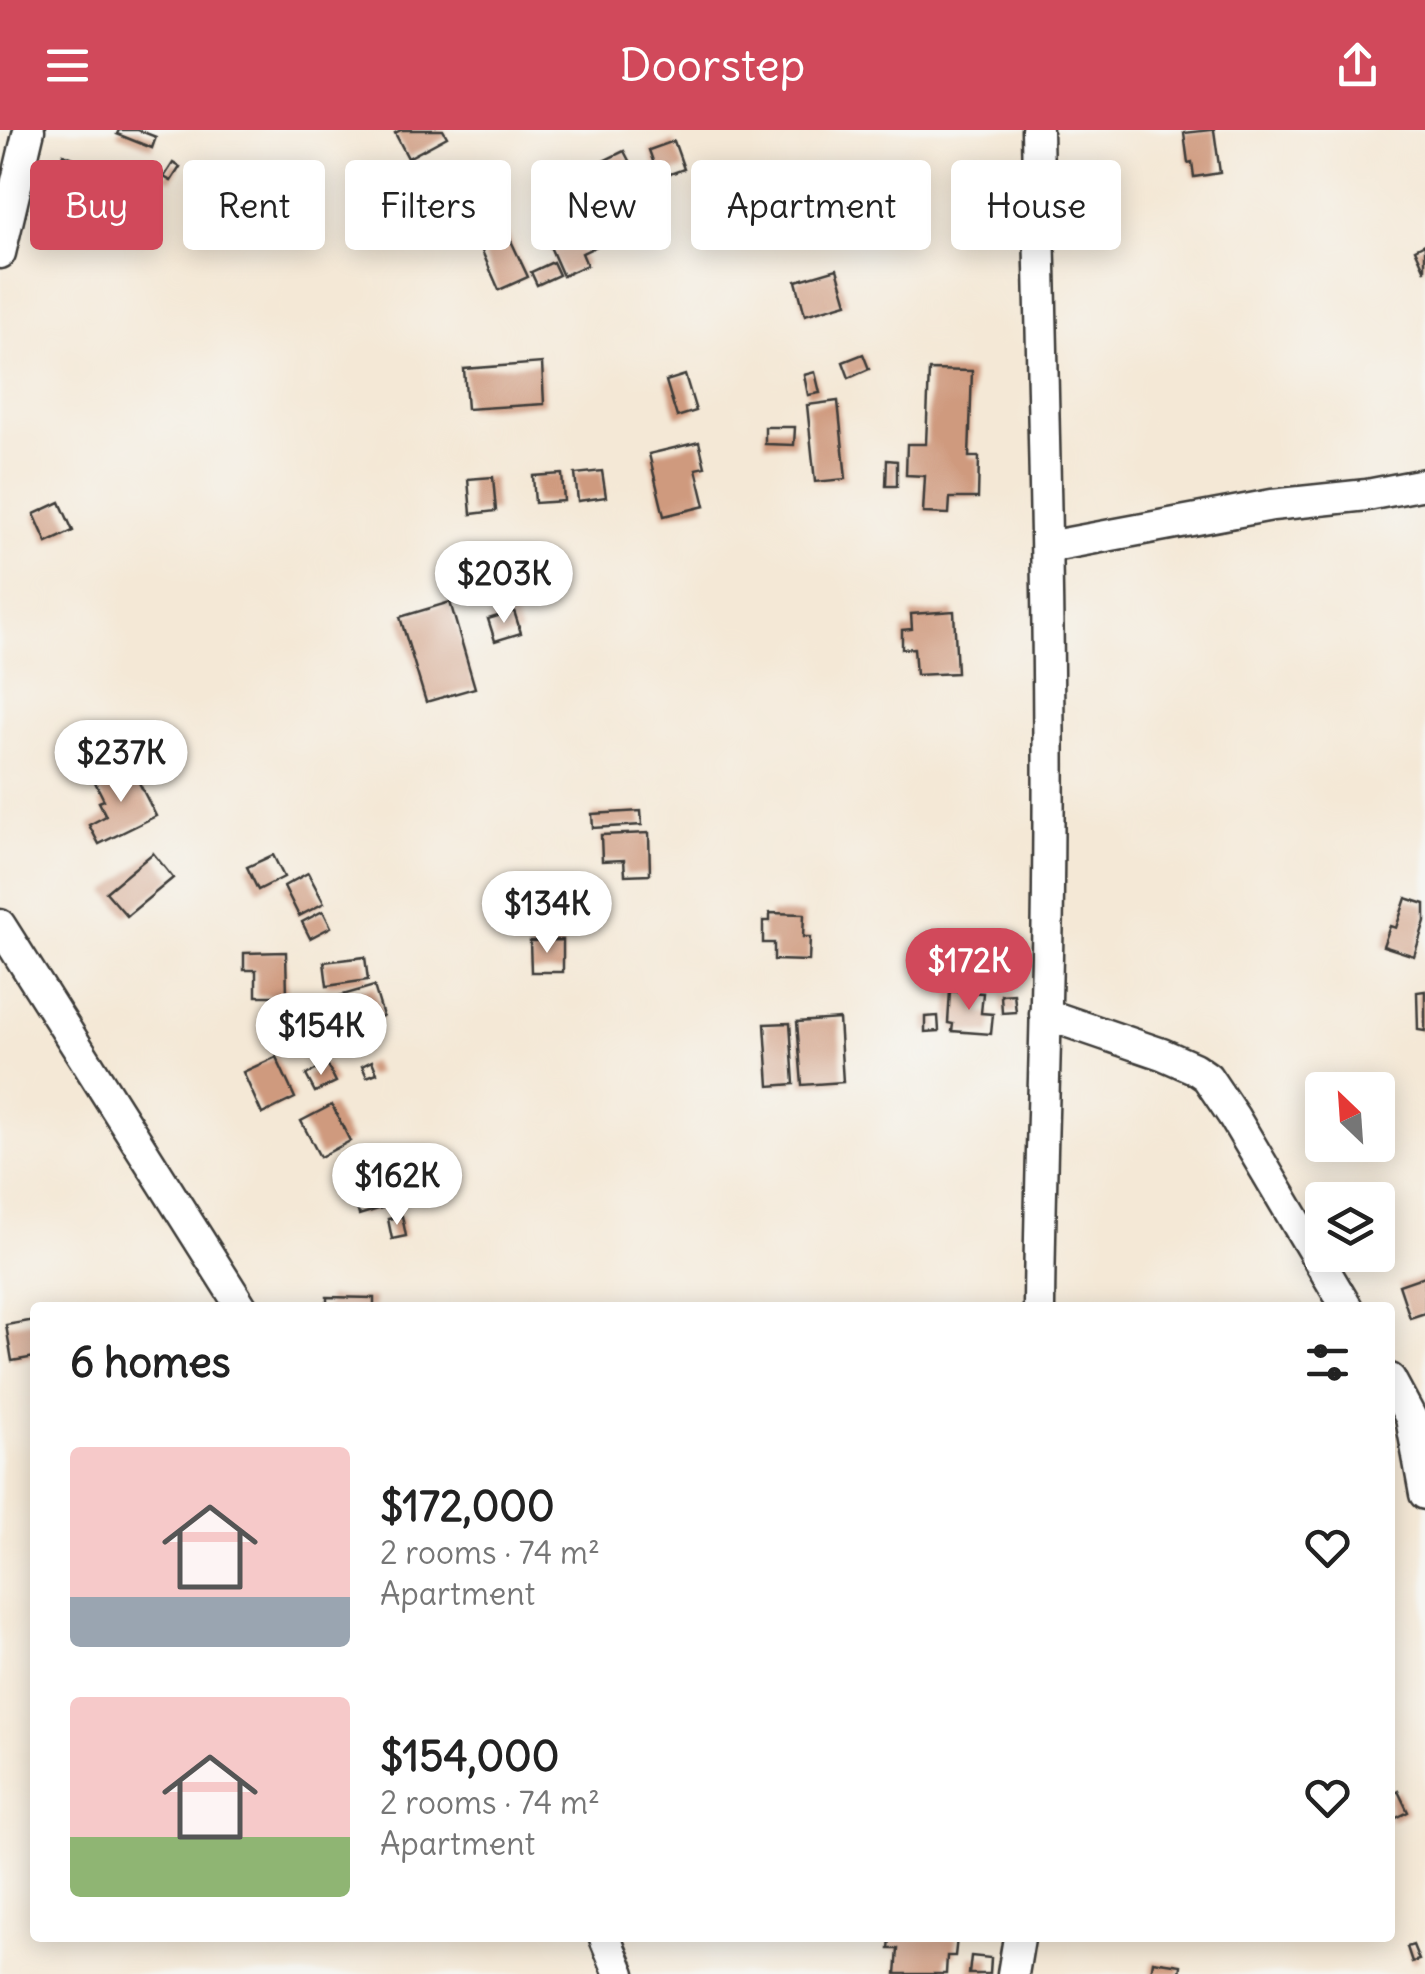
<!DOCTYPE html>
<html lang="en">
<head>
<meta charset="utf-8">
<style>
	:root { --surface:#fff; --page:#f2f2f2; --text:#222; --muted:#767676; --accent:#d1495b }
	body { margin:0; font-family:Delius,sans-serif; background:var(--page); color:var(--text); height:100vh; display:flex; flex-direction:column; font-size:38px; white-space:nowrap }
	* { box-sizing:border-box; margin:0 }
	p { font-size:32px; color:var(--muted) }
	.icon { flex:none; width:55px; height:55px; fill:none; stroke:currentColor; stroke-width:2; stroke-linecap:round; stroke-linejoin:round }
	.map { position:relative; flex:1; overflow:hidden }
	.drawer { position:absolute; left:30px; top:1172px; width:1365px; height:640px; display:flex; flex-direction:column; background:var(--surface); border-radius:10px; box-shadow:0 5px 25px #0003 }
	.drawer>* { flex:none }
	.banner { position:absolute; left:30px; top:30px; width:1365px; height:90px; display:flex; gap:20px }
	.needle { width:65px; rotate:335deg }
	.controls { position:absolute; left:1305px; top:942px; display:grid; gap:20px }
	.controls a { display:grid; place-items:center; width:90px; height:90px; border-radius:10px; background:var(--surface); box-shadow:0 5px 25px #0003; font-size:50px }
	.price { position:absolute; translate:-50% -85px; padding:0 22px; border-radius:35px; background:#fff; color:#222; font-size:32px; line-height:65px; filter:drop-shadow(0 2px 5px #0008) }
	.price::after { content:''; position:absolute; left:50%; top:60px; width:30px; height:22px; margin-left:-15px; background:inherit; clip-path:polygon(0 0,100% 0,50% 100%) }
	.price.current { background:var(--accent); color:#fff }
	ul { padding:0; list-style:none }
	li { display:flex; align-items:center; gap:30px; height:250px; padding:0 40px }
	li span { display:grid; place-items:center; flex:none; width:280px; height:200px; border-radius:10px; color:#555 }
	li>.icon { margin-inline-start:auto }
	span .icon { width:120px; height:120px; fill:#fffc; stroke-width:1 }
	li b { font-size:42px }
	h2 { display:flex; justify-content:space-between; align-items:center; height:120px; padding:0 40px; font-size:42px }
	.pill { padding:0 35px; border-radius:10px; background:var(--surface); box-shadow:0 5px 25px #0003; font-size:35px; line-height:90px }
	.pill.current { background:var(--accent); color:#fff }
	header { display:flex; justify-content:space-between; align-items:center; height:130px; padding:0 40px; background:var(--accent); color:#fff; font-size:45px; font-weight:600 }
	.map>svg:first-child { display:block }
	.building { fill:#cf9a7e }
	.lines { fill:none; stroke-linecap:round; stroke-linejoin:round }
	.street-casing { stroke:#3c3b38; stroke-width:35 }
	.street { stroke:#fff; stroke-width:30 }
</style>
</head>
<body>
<header><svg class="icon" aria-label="menu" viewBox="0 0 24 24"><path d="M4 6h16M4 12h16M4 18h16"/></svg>Doorstep<svg class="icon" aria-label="share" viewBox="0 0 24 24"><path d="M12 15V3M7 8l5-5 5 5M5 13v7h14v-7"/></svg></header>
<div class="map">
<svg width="1425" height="1844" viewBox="0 0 1425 1844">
	<rect width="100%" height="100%" fill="#f6f6f2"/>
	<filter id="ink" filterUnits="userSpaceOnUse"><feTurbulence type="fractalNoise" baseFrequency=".01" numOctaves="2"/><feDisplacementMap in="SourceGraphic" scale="20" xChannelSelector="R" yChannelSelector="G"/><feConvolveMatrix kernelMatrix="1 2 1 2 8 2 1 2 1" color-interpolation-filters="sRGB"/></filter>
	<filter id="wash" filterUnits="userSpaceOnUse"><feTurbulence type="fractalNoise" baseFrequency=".0048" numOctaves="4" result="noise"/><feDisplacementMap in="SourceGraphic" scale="40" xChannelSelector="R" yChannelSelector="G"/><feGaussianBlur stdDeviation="2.25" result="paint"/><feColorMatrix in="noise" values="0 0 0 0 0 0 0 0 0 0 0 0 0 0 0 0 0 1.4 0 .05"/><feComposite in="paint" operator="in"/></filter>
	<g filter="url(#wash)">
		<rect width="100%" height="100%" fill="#f4e8d6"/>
		<g id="blocks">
			<g class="building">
				<path d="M 119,0 L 138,0 L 156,7 L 152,18 L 117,4 Z"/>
				<path d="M 401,0 L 443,0 L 447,7 L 408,28 L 395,3 Z"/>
				<path d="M 1210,0 L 1214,0 L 1220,43 L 1194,47 L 1192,32 L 1188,33 L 1184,3 Z"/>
				<path d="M 674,11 L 684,39 L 659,48 L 649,20 Z"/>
				<path d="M 624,21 L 639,50 L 615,61 L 601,32 Z"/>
				<path d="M 63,24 L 156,59 L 140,100 L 47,65 Z"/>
				<path d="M 173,33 L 180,37 L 171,51 L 164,47 Z"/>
				<path d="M 466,38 L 488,83 L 424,114 L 402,69 Z"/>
				<path d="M 643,54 L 647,63 L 638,67 L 634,58 Z"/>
				<path d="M 612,62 L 629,101 L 582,123 L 587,135 L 563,146 L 540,94 L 566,83 L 562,74 L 586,63 L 590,72 Z"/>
				<path d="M 506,100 L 528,147 L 499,160 L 478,112 Z"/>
				<path d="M 1425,114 L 1425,141 L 1415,119 Z"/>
				<path d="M 553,132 L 559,145 L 537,155 L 531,142 Z"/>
				<path d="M 837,139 L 847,173 L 805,185 L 796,151 Z"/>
				<path d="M 863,224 L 869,239 L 849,248 L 843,232 Z"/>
				<path d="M 542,233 L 544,274 L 467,279 L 464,239 Z"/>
				<path d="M 929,240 L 972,241 L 969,327 L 979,327 L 978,368 L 950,368 L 949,384 L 923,383 L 925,346 L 906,345 L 907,314 L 926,314 Z"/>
				<path d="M 815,242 L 820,263 L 808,265 L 804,245 Z"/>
				<path d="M 685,245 L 696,281 L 677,287 L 666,251 Z"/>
				<path d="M 838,271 L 846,349 L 815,352 L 807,275 Z"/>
				<path d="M 765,297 L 795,297 L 794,315 L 765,314 Z"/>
				<path d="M 699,312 L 705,337 L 696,339 L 705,376 L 664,386 L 649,324 Z"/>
				<path d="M 887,330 L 897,331 L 897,356 L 886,356 Z"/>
				<path d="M 602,341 L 606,367 L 578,371 L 575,344 Z"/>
				<path d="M 562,344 L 564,371 L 535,373 L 533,346 Z"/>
				<path d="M 493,347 L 496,381 L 471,384 L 468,349 Z"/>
				<path d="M 60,372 L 73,401 L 47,413 L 34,384 Z"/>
				<path d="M 450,472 L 475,558 L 426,572 L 400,487 Z"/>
				<path d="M 514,481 L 521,503 L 495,511 L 488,489 Z"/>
				<path d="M 954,481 L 957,543 L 916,545 L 914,518 L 902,519 L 902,500 L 912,499 L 911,484 Z"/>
				<path d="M 130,635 L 156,686 L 99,714 L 89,695 L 106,686 L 99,672 L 104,670 L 95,652 Z"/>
				<path d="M 641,681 L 642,695 L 593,698 L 592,684 Z"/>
				<path d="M 649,703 L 650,744 L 625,745 L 624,730 L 602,731 L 601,705 Z"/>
				<path d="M 153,723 L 173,748 L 127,786 L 106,762 Z"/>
				<path d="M 273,725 L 284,747 L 258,760 L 247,737 Z"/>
				<path d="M 308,743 L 324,773 L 299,786 L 284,756 Z"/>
				<path d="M 1406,768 L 1425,774 L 1425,791 L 1414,826 L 1383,816 L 1390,796 L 1396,798 Z"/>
				<path d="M 323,781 L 331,797 L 310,808 L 302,792 Z"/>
				<path d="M 770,783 L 804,784 L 803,807 L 810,807 L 809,831 L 774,830 L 774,813 L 763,813 L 763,791 L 770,791 Z"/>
				<path d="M 563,810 L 563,842 L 531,842 L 530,811 Z"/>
				<path d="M 286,822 L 287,866 L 256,866 L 256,840 L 244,840 L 244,823 Z"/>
				<path d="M 365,827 L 368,850 L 327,856 L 324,832 Z"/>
				<path d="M 374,856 L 383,886 L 355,895 L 351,881 L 344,883 L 339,866 Z"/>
				<path d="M 950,861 L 983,863 L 981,883 L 993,884 L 991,904 L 952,901 L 953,894 L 948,893 Z"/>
				<path d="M 1425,861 L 1425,901 L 1418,900 L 1417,862 Z"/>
				<path d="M 1014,864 L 1016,882 L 1002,883 L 1001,865 Z"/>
				<path d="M 938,886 L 939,901 L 925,902 L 925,887 Z"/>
				<path d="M 839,889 L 843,952 L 802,955 L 797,892 Z"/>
				<path d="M 790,893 L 794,954 L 769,956 L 765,894 Z"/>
				<path d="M 276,927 L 295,968 L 262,984 L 243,942 Z"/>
				<path d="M 372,931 L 377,943 L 367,947 L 362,936 Z"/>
				<path d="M 327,934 L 336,952 L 315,962 L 306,945 Z"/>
				<path d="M 332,975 L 350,1011 L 320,1027 L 301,991 Z"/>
				<path d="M 376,1057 L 382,1078 L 359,1085 L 353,1064 Z"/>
				<path d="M 402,1086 L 406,1106 L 392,1109 L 388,1089 Z"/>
				<path d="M 1425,1146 L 1425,1183 L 1410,1188 L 1399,1155 Z"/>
				<path d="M 327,1167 L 374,1168 L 374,1178 L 327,1178 Z"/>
				<path d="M 35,1190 L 35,1227 L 12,1231 L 6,1195 Z"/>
				<path d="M 1398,1661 L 1408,1682 L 1390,1691 L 1390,1666 Z"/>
				<path d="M 890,1808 L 957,1808 L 955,1826 L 947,1826 L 946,1844 L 896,1844 L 898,1819 L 889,1819 Z"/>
				<path d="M 1413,1815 L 1419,1830 L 1412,1832 L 1407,1817 Z"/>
				<path d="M 971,1826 L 991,1828 L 990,1844 L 969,1844 Z"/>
				<path d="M 1153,1831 L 1181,1835 L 1180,1844 L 1151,1844 Z"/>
			</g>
		</g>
	</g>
	<g filter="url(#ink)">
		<use href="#blocks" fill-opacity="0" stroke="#3c3b38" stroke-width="2.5"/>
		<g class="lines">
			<defs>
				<g id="street">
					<path d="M 1037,0 C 1042,252 1051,503 1048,755 C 1047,896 1040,1036 1039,1178"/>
					<path d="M 0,123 L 29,0"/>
					<path d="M 1047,417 L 1272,375 L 1367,365 L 1425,354"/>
					<path d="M 0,795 L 242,1178"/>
					<path d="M 1045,884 L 1162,924 L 1194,938 L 1207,947 L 1234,987 L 1347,1178"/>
					<path d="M 1390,1249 L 1411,1288 L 1425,1364"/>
					<path d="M 605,1808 L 620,1844"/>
					<path d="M 1013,1844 L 1019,1808"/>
				</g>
			</defs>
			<use href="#street" class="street-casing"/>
			<use href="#street" class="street"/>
		</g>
	</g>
</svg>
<div class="controls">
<a><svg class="needle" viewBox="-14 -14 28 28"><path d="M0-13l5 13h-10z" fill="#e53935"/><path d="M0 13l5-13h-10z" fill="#767676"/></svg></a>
<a><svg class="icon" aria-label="layers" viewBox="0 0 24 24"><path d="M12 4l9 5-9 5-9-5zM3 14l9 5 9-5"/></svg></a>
</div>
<b class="price" style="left:504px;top:496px">$203K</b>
<b class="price" style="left:121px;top:675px">$237K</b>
<b class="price" style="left:547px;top:826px">$134K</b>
<b class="price current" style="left:969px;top:883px">$172K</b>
<b class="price" style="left:321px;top:948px">$154K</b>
<b class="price" style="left:397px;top:1098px">$162K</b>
<div class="banner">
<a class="pill current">Buy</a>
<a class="pill">Rent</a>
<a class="pill">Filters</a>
<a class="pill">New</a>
<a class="pill">Apartment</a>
<a class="pill">House</a>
</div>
<section class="drawer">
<h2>6 homes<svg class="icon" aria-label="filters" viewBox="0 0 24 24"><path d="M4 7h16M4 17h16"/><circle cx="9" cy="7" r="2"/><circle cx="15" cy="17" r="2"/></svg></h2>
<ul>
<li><span style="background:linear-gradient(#f6c9c9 75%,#9aa5b1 0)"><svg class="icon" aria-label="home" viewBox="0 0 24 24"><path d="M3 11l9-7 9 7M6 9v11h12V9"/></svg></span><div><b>$172,000</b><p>2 rooms · 74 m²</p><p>Apartment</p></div><svg class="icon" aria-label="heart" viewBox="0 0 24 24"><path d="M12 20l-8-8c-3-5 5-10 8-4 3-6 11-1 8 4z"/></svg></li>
<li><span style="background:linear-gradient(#f6c9c9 70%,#8fb573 0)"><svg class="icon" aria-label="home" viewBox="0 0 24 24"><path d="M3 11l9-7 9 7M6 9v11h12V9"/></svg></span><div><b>$154,000</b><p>2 rooms · 74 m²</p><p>Apartment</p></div><svg class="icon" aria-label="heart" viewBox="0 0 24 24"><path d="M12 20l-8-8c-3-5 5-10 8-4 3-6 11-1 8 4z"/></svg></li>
</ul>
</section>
</div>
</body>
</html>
